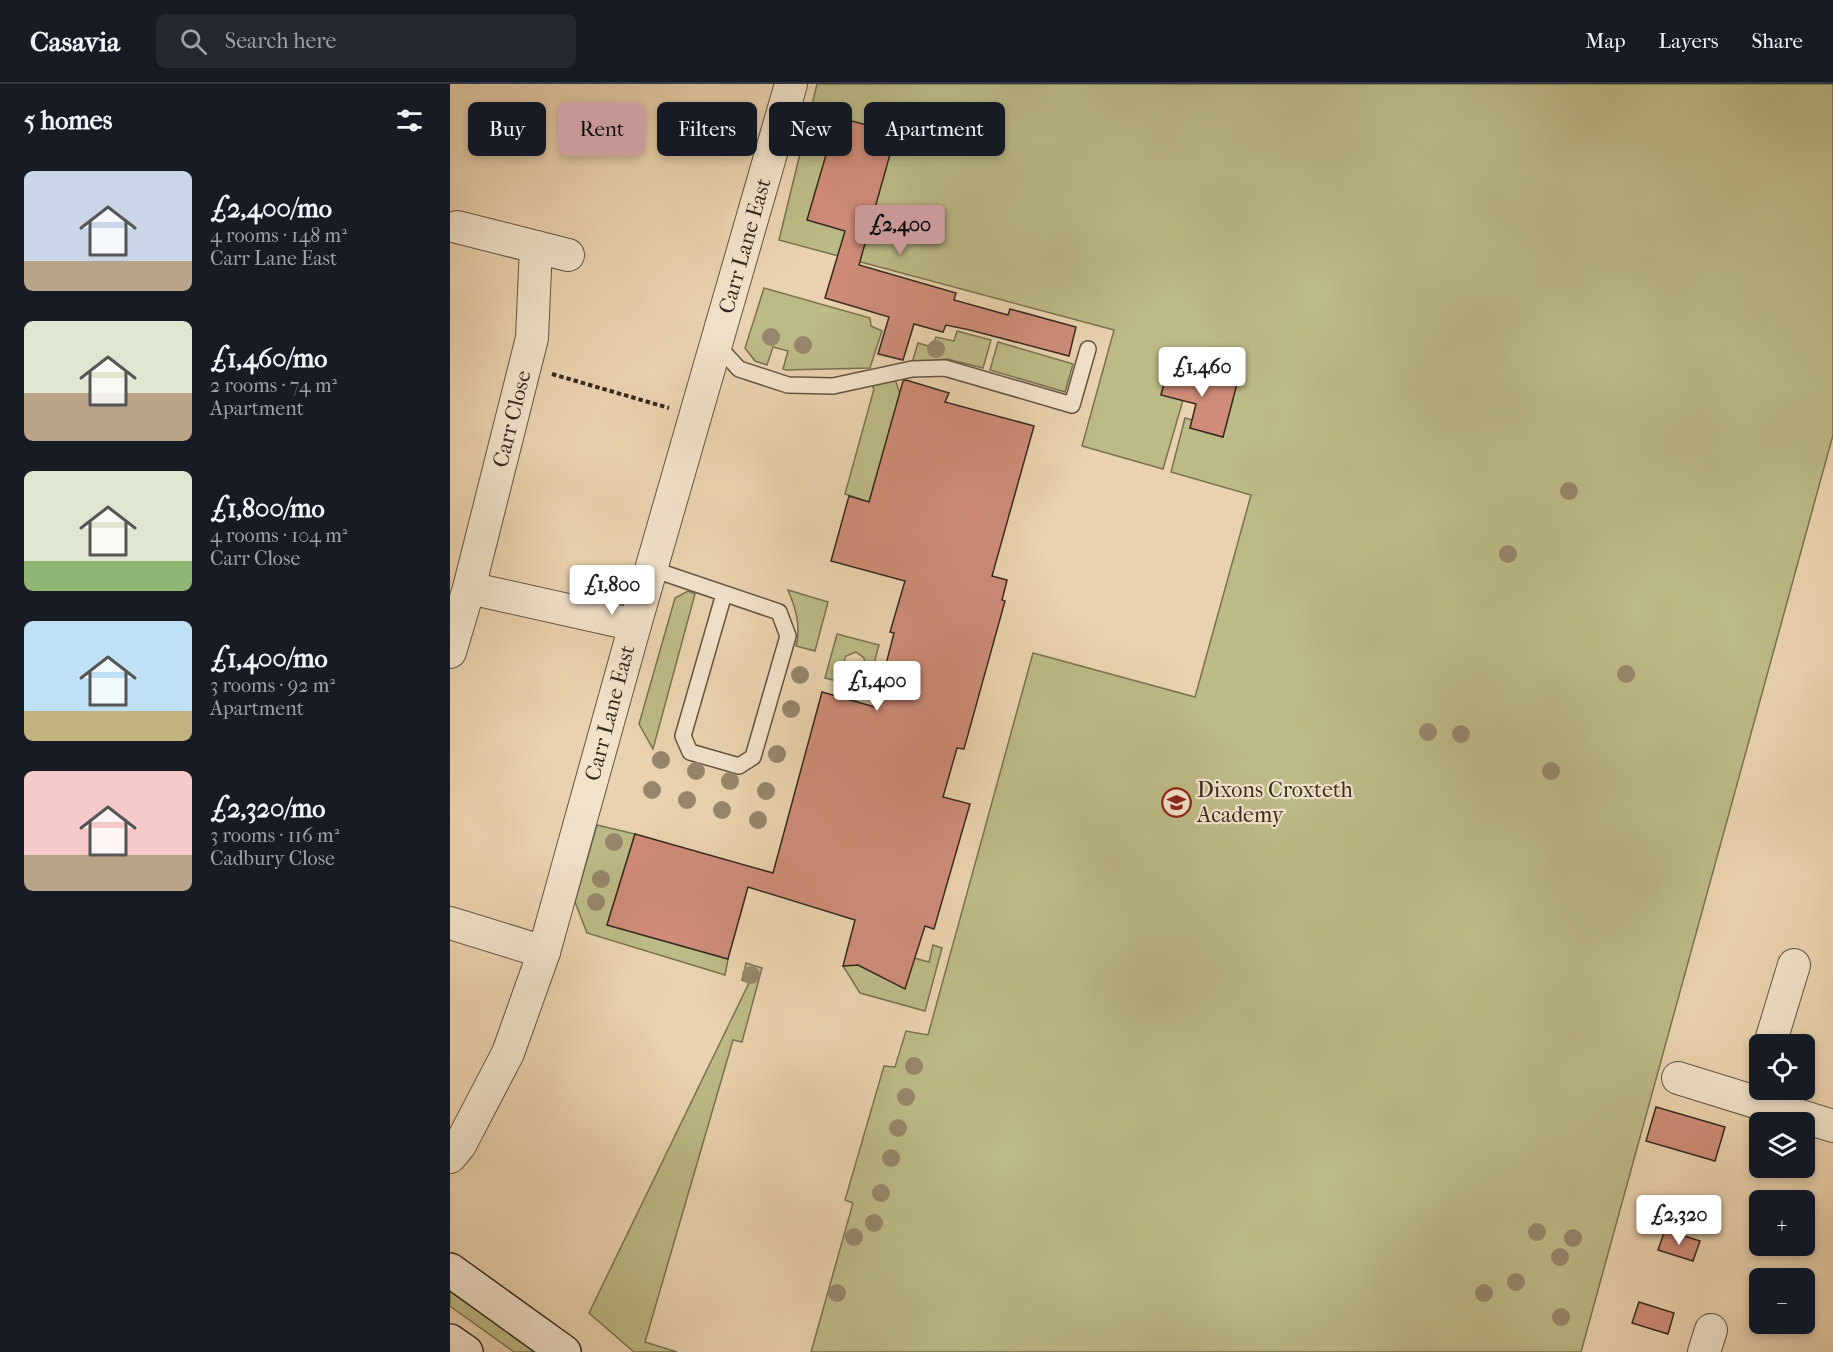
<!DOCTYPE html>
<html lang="en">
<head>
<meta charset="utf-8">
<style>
	:root { --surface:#171b24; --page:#242831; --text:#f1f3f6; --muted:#9ea1a6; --line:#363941; --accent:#c59692 }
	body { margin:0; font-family:"IM FELL French Canon",serif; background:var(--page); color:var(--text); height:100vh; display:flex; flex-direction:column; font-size:22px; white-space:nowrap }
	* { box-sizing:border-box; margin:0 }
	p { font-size:20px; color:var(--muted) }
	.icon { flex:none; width:33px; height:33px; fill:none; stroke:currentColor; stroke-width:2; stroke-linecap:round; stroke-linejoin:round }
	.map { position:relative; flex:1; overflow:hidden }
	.drawer { display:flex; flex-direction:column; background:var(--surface); width:450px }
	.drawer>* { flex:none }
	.hud { position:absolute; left:18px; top:18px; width:570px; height:54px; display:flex; gap:12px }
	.fabs { position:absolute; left:1299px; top:950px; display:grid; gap:12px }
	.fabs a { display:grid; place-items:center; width:66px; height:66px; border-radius:9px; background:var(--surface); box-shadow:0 3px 9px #0003; font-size:30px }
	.price { position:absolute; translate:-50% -51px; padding:0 14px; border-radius:6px; background:#fff; color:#222; font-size:20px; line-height:39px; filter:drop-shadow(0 2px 3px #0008) }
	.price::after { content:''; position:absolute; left:50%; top:36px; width:18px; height:14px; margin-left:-9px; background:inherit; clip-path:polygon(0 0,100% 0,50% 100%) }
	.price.current { background:var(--accent); color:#111 }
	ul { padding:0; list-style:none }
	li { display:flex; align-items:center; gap:18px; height:150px; padding:0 24px }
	li span { display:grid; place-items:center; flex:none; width:168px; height:120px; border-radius:9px; color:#555 }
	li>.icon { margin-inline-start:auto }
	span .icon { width:72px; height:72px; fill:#fffc; stroke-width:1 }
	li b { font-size:26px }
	h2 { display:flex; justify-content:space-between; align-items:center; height:72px; padding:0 24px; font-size:26px }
	.tag { padding:0 21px; border-radius:9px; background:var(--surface); box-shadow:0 3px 9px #0003; font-size:21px; line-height:54px }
	.tag.current { background:var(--accent); color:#111 }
	header { display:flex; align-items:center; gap:36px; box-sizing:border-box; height:84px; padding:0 30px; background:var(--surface); border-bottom:2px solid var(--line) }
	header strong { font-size:28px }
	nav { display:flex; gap:33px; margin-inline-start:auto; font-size:21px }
	.search { width:420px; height:54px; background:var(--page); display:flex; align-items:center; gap:15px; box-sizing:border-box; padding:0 21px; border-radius:9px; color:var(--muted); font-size:22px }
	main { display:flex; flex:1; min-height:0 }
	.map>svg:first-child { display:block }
	.green { fill:#bcba86; stroke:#797252; stroke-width:1.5; fill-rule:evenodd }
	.building { fill:#cf8c78; stroke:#362b1f; stroke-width:1.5 }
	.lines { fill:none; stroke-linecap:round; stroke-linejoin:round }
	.lane-casing { stroke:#635543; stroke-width:18 }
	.street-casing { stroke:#635543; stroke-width:34 }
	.secondary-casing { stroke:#362b1f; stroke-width:36 }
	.path { stroke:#362b1f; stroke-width:4; stroke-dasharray:4.5 3; stroke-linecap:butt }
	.lane { stroke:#f1e2ca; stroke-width:15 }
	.street { stroke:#f1e2ca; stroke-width:32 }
	.secondary { stroke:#f1e2ca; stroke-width:33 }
	.tree { fill:#96866b }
	.labels { text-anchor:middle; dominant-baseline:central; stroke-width:4.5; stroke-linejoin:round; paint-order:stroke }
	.street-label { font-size:22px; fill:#362b1f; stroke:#f1e2ca }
	.poi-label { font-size:22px; fill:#362b1f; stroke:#f1e2ca; text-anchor:start }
</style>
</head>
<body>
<header>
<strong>Casavia</strong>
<div class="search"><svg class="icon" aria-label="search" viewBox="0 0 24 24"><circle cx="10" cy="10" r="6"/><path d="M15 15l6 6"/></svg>Search here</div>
<nav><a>Map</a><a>Layers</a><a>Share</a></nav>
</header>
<main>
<section class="drawer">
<h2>5 homes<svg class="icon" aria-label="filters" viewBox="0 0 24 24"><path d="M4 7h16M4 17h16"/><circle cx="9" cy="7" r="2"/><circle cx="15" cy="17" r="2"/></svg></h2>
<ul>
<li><span style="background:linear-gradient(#c9d6e8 75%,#b9a48a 0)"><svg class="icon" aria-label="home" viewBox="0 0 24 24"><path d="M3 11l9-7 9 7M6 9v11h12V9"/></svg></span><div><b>£2,400/mo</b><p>4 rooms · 148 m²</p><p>Carr Lane East</p></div></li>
<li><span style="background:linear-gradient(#dfe7d0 60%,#b9a48a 0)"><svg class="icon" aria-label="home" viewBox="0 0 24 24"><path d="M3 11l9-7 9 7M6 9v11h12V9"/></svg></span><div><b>£1,460/mo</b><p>2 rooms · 74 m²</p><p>Apartment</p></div></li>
<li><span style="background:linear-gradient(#dfe7d0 75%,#8fb573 0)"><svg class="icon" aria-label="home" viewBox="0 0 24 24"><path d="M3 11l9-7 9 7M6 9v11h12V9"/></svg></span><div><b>£1,800/mo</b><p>4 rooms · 104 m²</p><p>Carr Close</p></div></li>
<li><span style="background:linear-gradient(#bfe0f5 75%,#c2b280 0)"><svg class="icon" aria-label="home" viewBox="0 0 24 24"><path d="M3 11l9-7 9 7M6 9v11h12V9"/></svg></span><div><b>£1,400/mo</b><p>3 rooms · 92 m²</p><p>Apartment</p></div></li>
<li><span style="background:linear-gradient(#f6c9c9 70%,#b9a48a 0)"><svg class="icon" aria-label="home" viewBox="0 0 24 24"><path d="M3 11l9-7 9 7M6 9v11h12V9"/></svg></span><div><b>£2,320/mo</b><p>3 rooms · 116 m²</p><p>Cadbury Close</p></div></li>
</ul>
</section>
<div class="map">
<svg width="1383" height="1268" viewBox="0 0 1383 1268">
	<rect width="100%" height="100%" fill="#ead2ae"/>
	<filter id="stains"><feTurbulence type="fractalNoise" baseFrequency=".00333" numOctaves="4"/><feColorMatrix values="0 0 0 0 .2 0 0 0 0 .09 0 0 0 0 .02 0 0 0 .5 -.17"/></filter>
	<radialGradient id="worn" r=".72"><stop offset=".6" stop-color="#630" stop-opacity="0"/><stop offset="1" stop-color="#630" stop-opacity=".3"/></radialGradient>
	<g class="green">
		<path d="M 367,0 L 1383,0 L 1383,351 L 1131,1268 L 361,1268 L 403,1119 L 395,1116 L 434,982 L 445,983 L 456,947 L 478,951 L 583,569 L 745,613 L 801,411 L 721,388 L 735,334 L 742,336 L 740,344 L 773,353 L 786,301 L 719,282 L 711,310 L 733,316 L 713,385 L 632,362 L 664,246 L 329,156 Z"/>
		<path d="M 314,204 L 420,234 L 421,242 L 432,247 L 420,284 L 336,286 L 333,285 L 338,267 L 323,263 L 317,281 L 305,277 L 295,264 Z"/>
		<path d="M 507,247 L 541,256 L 533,284 L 497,275 L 462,279 L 468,259 L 482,263 L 486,253 L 504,257 Z"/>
		<path d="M 548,258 L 623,280 L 615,308 L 540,286 Z"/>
		<path d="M 445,295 L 450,310 L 419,418 L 395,410 L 424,305 L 422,302 Z"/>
		<path d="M 338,506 L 378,518 L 365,567 L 346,562 C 351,542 346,525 338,506 Z"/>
		<path d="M 238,507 L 245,510 L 203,665 L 189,640 L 225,514 Z"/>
		<path d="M 387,550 L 429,561 L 417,605 L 375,594 ZM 406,568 L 414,574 L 415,580 L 412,587 L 402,590 C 394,586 392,579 396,572 Z"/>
		<path d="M 147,741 L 185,750 L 157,841 L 278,875 L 275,891 L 137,849 L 125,818 Z"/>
		<path d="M 483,861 L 492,864 L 475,927 L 410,909 L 393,882 L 408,881 L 455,904 L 464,874 L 479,878 Z"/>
		<path d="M 296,879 L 312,884 L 292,958 L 283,956 L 195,1258 L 227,1268 L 184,1268 L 139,1229 L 299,899 L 292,896 Z"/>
		<path d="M 0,1202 L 94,1268 L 64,1268 L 0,1222 Z"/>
	</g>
	<g class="building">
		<path d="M 387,33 L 446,49 L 409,181 L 506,209 L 504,216 L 558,231 L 560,225 L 626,243 L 619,272 L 520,246 L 496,241 L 493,248 L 464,240 L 453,276 L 428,270 L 439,233 L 375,214 L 395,147 L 357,136 Z"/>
		<path d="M 719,282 L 787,300 L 773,353 L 740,344 L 746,320 L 711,311 Z"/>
		<path d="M 456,296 L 499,309 L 495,318 L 584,342 L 542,492 L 557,496 L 552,516 L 555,517 L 514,665 L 507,664 L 493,713 L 520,720 L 484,845 L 475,842 L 455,905 L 408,881 L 393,882 L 405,836 L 298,803 L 278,875 L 157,841 L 185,750 L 323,789 L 372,608 L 425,623 L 444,549 L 440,548 L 455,497 L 381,477 L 399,412 L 419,418 L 453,297 Z"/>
		<path d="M 1206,1023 L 1275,1043 L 1265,1077 L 1196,1057 Z"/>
		<path d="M 1215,1146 L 1250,1157 L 1243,1177 L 1208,1166 Z"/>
		<path d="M 1189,1218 L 1224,1229 L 1218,1250 L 1182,1239 Z"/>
	</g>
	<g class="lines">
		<defs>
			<g id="lane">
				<path d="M 267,261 L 289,285 L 338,301 L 383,302 L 462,285 L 495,284 L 622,321 L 638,265"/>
				<path d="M 202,485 L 329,528 L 338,552 L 303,673 L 289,682 L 240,668 L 233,652 L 274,510"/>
			</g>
			<g id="street">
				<path d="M 7,143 L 118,171"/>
				<path d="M 19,504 L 185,541"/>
				<path d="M 0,568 L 19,504 L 82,254 L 86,163"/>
				<path d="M 0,839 L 94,868"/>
				<path d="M 1320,960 L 1344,881"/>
				<path d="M 1228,994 L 1383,1042"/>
				<path d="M 0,1073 L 10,1061 L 58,969 L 94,868 L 185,541 L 341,0"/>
				<path d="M 1254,1268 L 1261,1246"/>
			</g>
			<g id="secondary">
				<path d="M 0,1186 L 114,1268"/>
				<path d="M 0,1257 L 16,1268"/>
			</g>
		</defs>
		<use href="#lane" class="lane-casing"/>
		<use href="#street" class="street-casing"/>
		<use href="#secondary" class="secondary-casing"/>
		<path class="path" d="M 102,290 L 219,324"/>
		<use href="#lane" class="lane"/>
		<use href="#street" class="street"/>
		<use href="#secondary" class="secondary"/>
	</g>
	<g class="tree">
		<circle cx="321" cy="253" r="9"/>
		<circle cx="353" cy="261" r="9"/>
		<circle cx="486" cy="265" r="9"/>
		<circle cx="1119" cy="407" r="9"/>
		<circle cx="1058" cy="470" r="9"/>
		<circle cx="1176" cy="590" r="9"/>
		<circle cx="350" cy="591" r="9"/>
		<circle cx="341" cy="625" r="9"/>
		<circle cx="978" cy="648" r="9"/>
		<circle cx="1011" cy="650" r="9"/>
		<circle cx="327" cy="670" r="9"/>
		<circle cx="211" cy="676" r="9"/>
		<circle cx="246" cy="687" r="9"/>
		<circle cx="1101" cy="687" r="9"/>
		<circle cx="280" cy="697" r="9"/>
		<circle cx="202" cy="706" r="9"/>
		<circle cx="316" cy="707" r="9"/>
		<circle cx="237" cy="716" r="9"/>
		<circle cx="272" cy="726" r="9"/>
		<circle cx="308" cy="736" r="9"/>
		<circle cx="164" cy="758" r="9"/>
		<circle cx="151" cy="795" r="9"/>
		<circle cx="146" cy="818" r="9"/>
		<circle cx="301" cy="891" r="9"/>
		<circle cx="464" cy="982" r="9"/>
		<circle cx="456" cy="1013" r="9"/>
		<circle cx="448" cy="1044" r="9"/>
		<circle cx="441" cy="1074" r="9"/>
		<circle cx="431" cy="1109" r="9"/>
		<circle cx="424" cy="1139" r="9"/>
		<circle cx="1087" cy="1148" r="9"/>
		<circle cx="404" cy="1153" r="9"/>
		<circle cx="1123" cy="1154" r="9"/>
		<circle cx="1110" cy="1173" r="9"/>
		<circle cx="1066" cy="1198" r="9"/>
		<circle cx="387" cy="1209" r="9"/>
		<circle cx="1034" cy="1209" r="9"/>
		<circle cx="1111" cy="1233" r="9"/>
	</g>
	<defs>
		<symbol id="school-ring" viewBox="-11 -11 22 22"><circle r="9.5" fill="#f1e2ca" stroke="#8f2418" stroke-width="1.5"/><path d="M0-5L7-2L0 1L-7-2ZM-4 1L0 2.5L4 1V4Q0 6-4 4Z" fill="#8f2418"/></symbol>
	</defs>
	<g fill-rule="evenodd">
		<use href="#school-ring" x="710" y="702" width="33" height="33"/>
	</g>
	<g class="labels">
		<g class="street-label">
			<text transform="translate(295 162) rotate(-74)">Carr Lane East</text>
			<text transform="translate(62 335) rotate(-76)">Carr Close</text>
			<text transform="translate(160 629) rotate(-75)">Carr Lane East</text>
		</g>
		<g class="poi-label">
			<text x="747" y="706">Dixons Croxteth<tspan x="747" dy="25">Academy</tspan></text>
		</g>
	</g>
	<rect width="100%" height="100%" filter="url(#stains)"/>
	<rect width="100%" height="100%" fill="url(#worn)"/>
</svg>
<div class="fabs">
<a><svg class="icon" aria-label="locate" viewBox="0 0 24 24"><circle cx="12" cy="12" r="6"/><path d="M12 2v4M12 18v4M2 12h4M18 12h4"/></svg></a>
<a><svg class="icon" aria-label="layers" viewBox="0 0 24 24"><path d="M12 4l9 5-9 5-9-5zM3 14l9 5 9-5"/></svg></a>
<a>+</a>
<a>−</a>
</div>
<b class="price current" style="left:450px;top:172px">£2,400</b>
<b class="price" style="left:752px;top:314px">£1,460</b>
<b class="price" style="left:162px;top:532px">£1,800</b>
<b class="price" style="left:427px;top:628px">£1,400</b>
<b class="price" style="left:1229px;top:1162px">£2,320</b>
<div class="hud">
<a class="tag">Buy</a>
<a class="tag current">Rent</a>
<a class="tag">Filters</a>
<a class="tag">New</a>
<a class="tag">Apartment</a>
</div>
</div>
</main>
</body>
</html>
